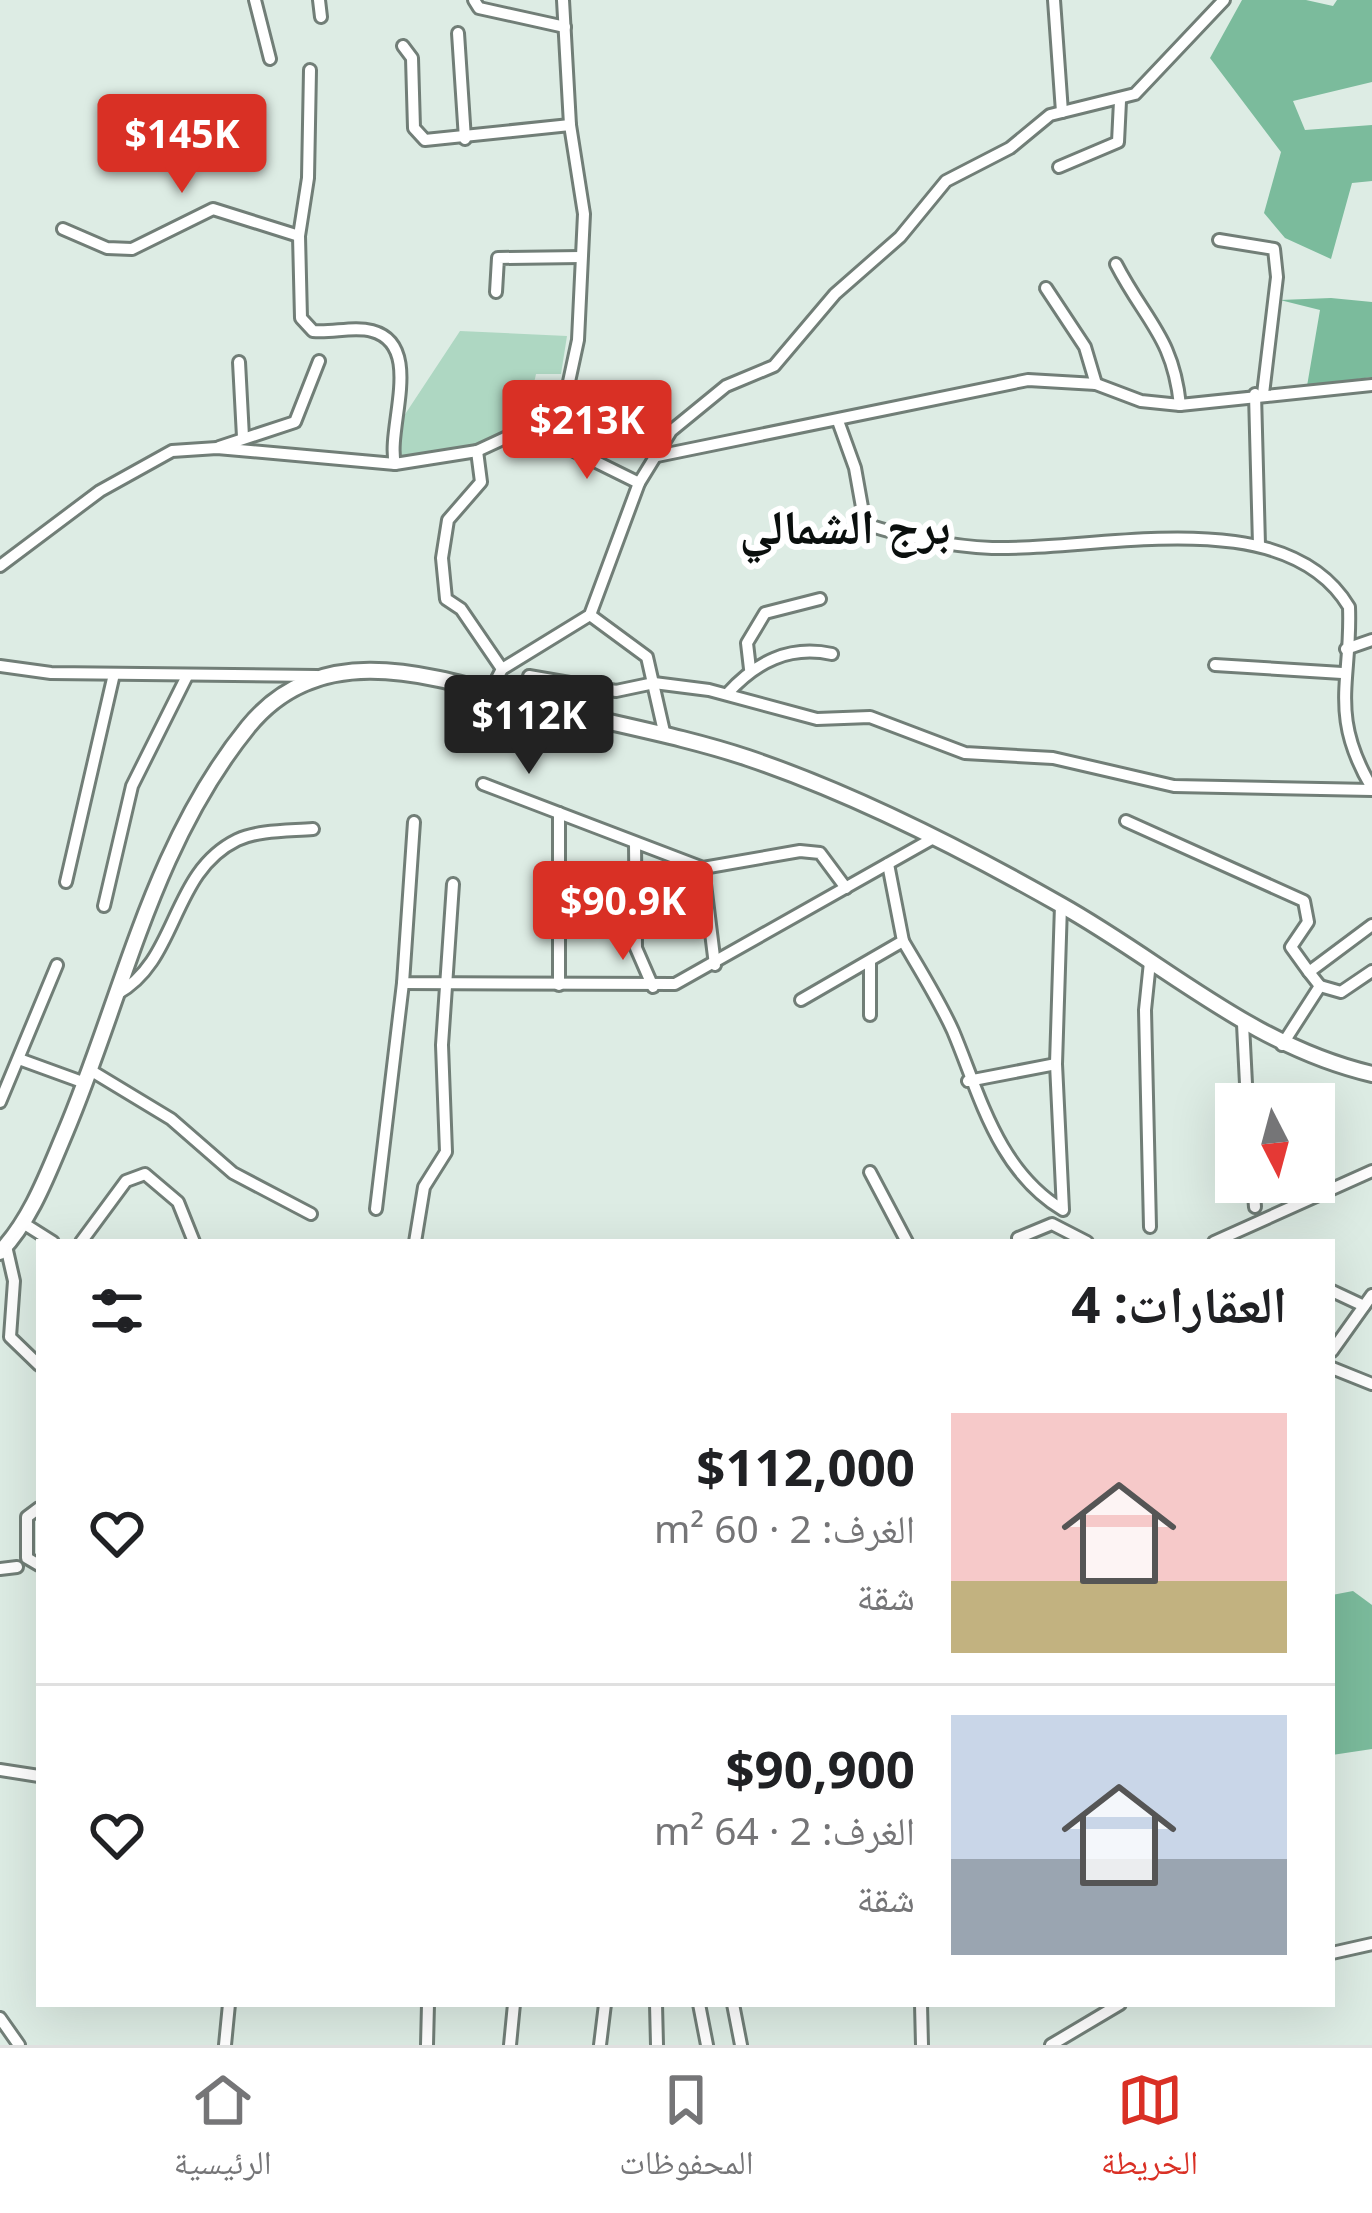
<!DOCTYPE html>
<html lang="ar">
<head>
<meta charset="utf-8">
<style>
	:root { --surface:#fff; --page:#f2f2f2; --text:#202124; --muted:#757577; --line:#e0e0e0; --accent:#d93025 }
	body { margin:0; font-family:"Noto Sans","Noto Naskh Arabic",sans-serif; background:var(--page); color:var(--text); direction:rtl; height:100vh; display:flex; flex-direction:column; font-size:45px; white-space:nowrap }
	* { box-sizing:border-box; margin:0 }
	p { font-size:39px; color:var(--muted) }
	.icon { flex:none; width:66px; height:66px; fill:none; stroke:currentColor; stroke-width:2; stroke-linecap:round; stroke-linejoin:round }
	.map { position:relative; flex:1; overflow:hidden; direction:ltr }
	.details { position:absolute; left:36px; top:1239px; width:1299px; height:768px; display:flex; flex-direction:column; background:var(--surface); border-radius:0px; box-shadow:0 12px 48px #0002; direction:rtl }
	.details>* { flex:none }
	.needle { width:78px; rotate:174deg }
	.buttons { position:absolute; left:1215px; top:1083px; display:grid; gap:24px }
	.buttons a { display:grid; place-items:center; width:120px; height:120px; border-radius:0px; background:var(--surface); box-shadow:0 12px 48px #0002; font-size:60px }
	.price { position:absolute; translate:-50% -102px; padding:0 27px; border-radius:12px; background:var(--accent); color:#fff; font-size:39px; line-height:78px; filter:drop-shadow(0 3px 6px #0008) }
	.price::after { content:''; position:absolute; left:50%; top:72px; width:36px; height:27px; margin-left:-18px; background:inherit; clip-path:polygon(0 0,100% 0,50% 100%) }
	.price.active { background:#222; color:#fff }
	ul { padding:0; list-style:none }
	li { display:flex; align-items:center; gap:36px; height:300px; padding:0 48px }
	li+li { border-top:3px solid var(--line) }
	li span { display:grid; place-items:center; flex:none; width:336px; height:240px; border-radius:0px; color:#555 }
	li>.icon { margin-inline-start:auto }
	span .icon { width:144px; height:144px; fill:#fffc; stroke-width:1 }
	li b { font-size:51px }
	h2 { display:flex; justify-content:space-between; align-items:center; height:144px; padding:0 48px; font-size:51px }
	.tabs { display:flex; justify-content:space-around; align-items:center; height:168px; border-top:3px solid var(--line); background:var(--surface); font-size:33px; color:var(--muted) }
	.tabs a { display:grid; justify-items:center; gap:6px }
	.tabs .active { color:var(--accent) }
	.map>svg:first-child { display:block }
	.green { fill:#aed7c2 }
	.forest { fill:#7bbb9c }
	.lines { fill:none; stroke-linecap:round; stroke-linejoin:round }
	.minor-casing { stroke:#717e77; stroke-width:16 }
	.major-casing { stroke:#717e77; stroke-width:20 }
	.minor { stroke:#fff; stroke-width:10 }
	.major { stroke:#fff; stroke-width:14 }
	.labels { text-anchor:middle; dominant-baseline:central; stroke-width:12; stroke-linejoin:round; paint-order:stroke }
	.district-label { font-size:48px; font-weight:bold; fill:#0a0f0d; stroke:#fff }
</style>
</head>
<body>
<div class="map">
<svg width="1372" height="2045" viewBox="0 0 1372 2045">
	<rect width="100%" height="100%" fill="#ddece4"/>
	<path class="green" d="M 460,331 L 567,336 L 561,374 L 536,374 L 526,420 L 478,447 L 399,459 L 396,428 Z"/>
	<g class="forest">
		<path d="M 1242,0 L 1306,0 L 1333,6 L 1337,0 L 1372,0 L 1372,82 L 1293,101 L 1305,130 L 1372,125 L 1372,181 L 1352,183 L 1331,259 L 1285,238 L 1264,213 L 1281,152 L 1210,58 Z"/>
		<path d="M 1331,298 L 1372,302 L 1372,377 L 1307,386 L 1320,310 L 1280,300 Z"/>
		<path d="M 1353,1591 L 1372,1605 L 1372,1749 L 1332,1755 L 1332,1595 Z"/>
	</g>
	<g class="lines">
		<defs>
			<g id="minor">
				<path d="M 255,0 L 270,59"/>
				<path d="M 319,0 L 321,17"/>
				<path d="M 474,0 L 479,8 L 565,27"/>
				<path d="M 1054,0 L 1062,112"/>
				<path d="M 458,33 L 465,139"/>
				<path d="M 403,46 L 412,58 L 414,128 L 425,140 L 570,125"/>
				<path d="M 310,70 L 308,178 L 299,236 L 301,318 L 313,331 C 332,333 354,326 372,331 C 425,345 386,428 395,464"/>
				<path d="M 1059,167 L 1118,142 L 1120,101"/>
				<path d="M 63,229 L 107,248 L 132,249 L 213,209 L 299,236"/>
				<path d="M 1219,240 L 1274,249 L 1277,277 L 1263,394"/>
				<path d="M 1116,264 C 1146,322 1173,337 1180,405"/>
				<path d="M 1046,288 L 1085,347 L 1096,384"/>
				<path d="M 496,292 L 498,258 L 581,257"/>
				<path d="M 239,362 L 243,437"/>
				<path d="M 1255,394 L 1259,545"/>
				<path d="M 838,421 L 855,468 L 865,524 C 908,538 948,546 992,548 C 1098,551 1285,500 1349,607 C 1352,681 1328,714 1372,788"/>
				<path d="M 556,442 L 578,340 L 584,214 L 570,125 L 563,0"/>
				<path d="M 219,447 L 295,422 L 319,361"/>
				<path d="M 477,451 L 481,482 L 448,520 L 442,558 L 446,599 L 461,609 L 502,669"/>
				<path d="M 657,456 L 1028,380 L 1096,384 L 1141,401 L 1180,405 L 1372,385"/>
				<path d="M 0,566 L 100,491 L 172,451 L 217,448 L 395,464 L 477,451 L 520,431 L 556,442 L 639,483"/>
				<path d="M 590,615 L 647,657 L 665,736"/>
				<path d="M 1346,649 L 1372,640"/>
				<path d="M 1215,665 L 1342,673"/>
				<path d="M 0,666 L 51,673 L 317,676"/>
				<path d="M 750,669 L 747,643 L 765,613 L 820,599"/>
				<path d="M 529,676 L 616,691 L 654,683 L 709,690 L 817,719 L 870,717 L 965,753 L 1053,758 L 1174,786 L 1372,790"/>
				<path d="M 490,692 L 502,669 L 590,615 L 639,483 L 671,431 L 726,386 L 774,366 L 835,294 L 900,237 L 946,181 L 1010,148 L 1050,115 L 1135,94 L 1224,0"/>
				<path d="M 727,694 C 756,662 789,645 832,654"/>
				<path d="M 483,784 L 703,868 L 800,851 L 820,853 L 846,888"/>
				<path d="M 1126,821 L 1304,901 L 1308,922 L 1291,947 L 1309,972"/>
				<path d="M 414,822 L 403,983 L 675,984 L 930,840"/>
				<path d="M 635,843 L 636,948 L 653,987"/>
				<path d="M 703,868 L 715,965"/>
				<path d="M 66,882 L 114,674"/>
				<path d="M 104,906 L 132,786 L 187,676"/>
				<path d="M 903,941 C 920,970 939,1000 953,1031 C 980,1095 997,1170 1063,1210 L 1056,1064 L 1061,905"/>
				<path d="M 559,985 L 559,813"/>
				<path d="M 1320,986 L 1341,992 L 1372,971"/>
				<path d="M 117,994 C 179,960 170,873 237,840 C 258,830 289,831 313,829"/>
				<path d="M 801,1000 L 903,941 L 888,864"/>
				<path d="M 870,1015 L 870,963"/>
				<path d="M 1243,1024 L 1247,1104"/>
				<path d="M 1282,1045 L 1320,986 L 1309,972 L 1372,925"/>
				<path d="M 19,1059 L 85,1083"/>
				<path d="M 90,1070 L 171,1119 L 233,1173 L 311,1214"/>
				<path d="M 968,1081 L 1056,1064"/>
				<path d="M 0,1102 L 57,965"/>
				<path d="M 870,1172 L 907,1242"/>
				<path d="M 1253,1182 L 1255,1207"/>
				<path d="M 376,1209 L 403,983"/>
				<path d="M 23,1223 L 53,1242"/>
				<path d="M 1150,1227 L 1145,1010 L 1150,962"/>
				<path d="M 1018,1238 L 1052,1224 L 1087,1242"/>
				<path d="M 81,1242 L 126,1181 L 145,1174 L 178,1202 L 194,1242"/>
				<path d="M 415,1242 L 424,1187 L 446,1152 L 442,1045 L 453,884"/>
				<path d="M 1214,1242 L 1372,1171"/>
				<path d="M 6,1246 L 14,1281 L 10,1337 L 39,1365"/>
				<path d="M 1332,1291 L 1364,1306"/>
				<path d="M 1332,1351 L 1372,1295"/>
				<path d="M 1332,1368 L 1372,1384"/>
				<path d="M 39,1508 L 27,1517 L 27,1558 L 39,1565"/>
				<path d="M 0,1569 L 17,1567"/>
				<path d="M 0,1770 L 39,1776"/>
				<path d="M 1332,1953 L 1372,1944"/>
				<path d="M 656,2004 L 657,2045"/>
				<path d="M 699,2004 L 707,2045"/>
				<path d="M 733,2004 L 741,2045"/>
				<path d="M 921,2004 L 922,2045"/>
				<path d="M 0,2018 L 19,2045"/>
				<path d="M 225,2045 L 229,2004"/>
				<path d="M 427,2045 L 428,2004"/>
				<path d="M 510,2045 L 514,2004"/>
				<path d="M 600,2045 L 605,2004"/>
				<path d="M 1051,2045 L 1120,2004"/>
			</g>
			<path id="major" d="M 0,1252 C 31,1220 48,1173 65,1133 C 123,996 152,845 248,727 C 321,637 432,676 527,702 C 600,722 676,734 748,758 C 852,793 966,851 1061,905 C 1166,964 1252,1046 1372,1074"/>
		</defs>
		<use href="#minor" class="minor-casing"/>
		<use href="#major" class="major-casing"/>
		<use href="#minor" class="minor"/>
		<use href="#major" class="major"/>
	</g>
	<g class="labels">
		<g class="district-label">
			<text x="845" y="525">برج الشمالي</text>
		</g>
	</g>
</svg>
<div class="buttons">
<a><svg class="needle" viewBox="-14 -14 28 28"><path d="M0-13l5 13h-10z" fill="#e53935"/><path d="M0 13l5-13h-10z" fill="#757577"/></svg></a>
</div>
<b class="price" style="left:182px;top:196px">$145K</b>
<b class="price" style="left:587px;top:482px">$213K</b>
<b class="price active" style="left:529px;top:777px">$112K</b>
<b class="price" style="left:623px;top:963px">$90.9K</b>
<section class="details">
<h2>العقارات: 4<svg class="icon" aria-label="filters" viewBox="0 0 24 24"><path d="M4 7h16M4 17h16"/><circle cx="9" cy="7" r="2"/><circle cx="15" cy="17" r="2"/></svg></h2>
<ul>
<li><span style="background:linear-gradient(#f6c9c9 70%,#c2b280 0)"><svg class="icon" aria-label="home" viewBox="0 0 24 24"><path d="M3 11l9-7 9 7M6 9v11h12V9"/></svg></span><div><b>$112,000</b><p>الغرف: 2 · 60 m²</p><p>شقة</p></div><svg class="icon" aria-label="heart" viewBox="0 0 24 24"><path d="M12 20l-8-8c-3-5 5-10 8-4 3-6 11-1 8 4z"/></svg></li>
<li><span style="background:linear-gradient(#c9d6e8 60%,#9aa5b1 0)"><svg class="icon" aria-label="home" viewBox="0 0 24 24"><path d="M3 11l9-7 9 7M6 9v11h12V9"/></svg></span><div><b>$90,900</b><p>الغرف: 2 · 64 m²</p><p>شقة</p></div><svg class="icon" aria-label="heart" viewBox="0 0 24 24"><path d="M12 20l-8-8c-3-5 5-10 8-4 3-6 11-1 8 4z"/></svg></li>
</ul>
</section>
</div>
<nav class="tabs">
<a class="active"><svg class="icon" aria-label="map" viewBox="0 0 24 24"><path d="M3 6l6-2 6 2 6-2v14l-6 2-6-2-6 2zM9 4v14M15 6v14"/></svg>الخريطة</a>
<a><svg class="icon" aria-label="saved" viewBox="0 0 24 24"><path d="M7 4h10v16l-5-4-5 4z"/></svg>المحفوظات</a>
<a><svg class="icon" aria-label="home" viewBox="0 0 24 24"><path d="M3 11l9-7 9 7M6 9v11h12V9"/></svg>الرئيسية</a>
</nav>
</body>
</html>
